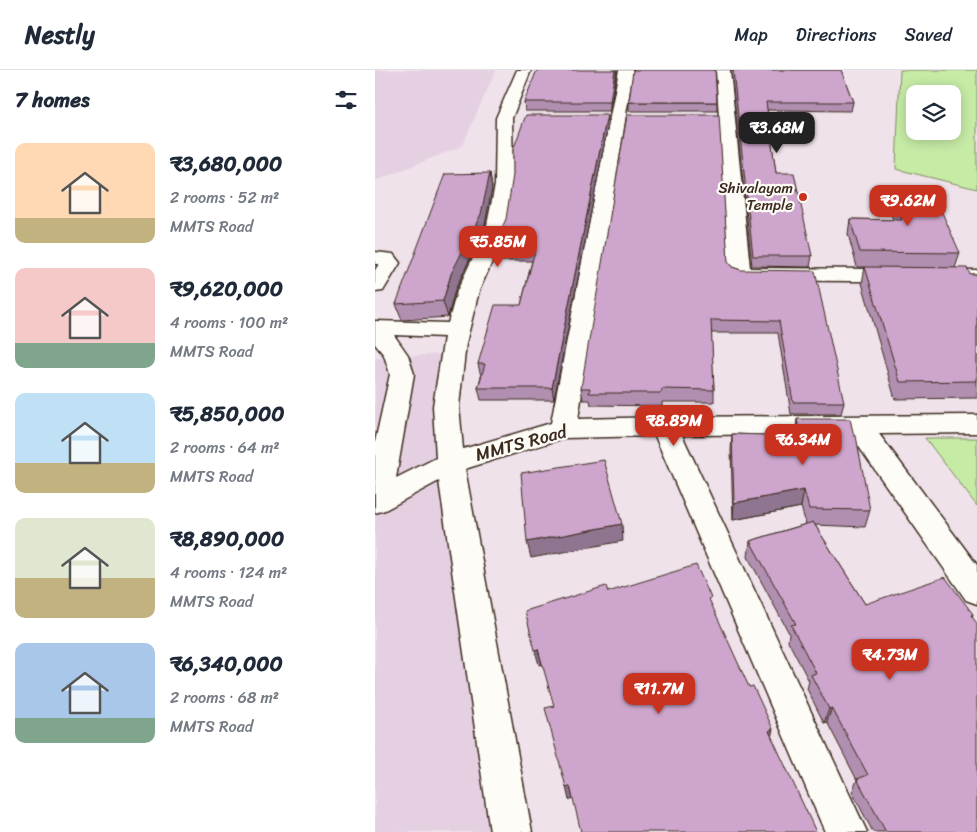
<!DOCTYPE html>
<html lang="en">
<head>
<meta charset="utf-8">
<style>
	:root { --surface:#fff; --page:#f6f6f7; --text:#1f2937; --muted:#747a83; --line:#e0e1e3; --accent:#c8321e }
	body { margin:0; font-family:Sriracha,sans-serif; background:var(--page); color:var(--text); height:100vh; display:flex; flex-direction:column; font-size:19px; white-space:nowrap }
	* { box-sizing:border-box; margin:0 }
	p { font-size:16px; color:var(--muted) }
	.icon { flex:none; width:28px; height:28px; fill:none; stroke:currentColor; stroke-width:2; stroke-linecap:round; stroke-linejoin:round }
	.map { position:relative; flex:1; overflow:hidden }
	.panel { display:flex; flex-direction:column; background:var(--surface); width:375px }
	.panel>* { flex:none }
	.buttons { position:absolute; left:531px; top:15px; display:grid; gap:10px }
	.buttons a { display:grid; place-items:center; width:55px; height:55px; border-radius:10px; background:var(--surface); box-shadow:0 2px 12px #0003; font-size:25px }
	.price { position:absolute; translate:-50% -42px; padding:0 11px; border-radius:10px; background:var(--accent); color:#fff; font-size:16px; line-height:32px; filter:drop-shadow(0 1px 2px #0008) }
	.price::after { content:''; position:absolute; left:50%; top:30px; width:15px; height:11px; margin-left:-8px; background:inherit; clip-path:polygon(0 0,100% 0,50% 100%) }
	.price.selected { background:#222; color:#fff }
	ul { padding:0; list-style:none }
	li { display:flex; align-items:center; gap:15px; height:125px; padding:0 15px }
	li span { display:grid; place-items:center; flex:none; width:140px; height:100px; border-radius:10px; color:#555 }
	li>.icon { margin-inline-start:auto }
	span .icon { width:60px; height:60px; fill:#fffc; stroke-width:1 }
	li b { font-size:21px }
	h2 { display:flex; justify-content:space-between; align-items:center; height:60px; padding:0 15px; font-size:21px }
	header { display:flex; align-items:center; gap:30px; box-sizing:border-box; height:70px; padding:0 25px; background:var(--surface); border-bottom:1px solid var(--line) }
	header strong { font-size:24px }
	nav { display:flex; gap:28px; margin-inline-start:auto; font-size:18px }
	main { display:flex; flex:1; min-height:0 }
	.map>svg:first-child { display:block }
	.built { fill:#e5d0e1 }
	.green { fill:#c5eba5; stroke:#808a62; fill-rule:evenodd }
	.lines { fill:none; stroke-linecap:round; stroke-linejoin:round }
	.minor-casing { stroke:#3b2a1e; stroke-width:3 }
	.minor { fill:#fdfcf7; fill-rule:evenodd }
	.wall { fill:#b18fb0; stroke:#3b2a1e }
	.shaded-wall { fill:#907490; stroke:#3b2a1e }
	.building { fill:#cea6cd; stroke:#3b2a1e }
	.poi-dot { fill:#c8321e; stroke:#fdfcf7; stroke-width:2 }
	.labels { text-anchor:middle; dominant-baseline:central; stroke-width:4.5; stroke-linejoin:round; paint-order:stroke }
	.far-poi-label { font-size:15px; fill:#3b2a1e; stroke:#fdfcf7; text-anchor:end }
	.street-label { font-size:18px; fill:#3b2a1e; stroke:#fdfcf7 }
</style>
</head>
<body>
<header>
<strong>Nestly</strong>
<nav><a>Map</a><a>Directions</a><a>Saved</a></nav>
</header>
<main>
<section class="panel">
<h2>7 homes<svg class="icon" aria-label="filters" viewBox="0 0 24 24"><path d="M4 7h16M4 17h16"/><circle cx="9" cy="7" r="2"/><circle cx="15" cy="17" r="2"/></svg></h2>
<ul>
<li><span style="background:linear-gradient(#ffd9b3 75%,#c2b280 0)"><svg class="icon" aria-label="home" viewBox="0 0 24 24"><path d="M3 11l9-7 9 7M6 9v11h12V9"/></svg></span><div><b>₹3,680,000</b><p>2 rooms · 52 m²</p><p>MMTS Road</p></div></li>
<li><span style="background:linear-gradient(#f6c9c9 75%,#7fa58c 0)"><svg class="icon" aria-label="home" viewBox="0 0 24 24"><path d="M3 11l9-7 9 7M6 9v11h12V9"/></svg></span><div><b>₹9,620,000</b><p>4 rooms · 100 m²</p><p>MMTS Road</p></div></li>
<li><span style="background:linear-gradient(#bfe0f5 70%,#c2b280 0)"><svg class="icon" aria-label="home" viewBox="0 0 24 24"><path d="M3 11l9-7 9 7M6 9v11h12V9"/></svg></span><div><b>₹5,850,000</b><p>2 rooms · 64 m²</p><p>MMTS Road</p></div></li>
<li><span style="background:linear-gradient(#dfe7d0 60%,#c2b280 0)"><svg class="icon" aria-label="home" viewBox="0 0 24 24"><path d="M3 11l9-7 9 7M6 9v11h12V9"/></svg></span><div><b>₹8,890,000</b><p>4 rooms · 124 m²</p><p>MMTS Road</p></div></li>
<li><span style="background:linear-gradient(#a9c7e8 75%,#7fa58c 0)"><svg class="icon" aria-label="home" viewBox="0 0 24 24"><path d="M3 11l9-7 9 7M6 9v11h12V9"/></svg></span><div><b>₹6,340,000</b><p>2 rooms · 68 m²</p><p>MMTS Road</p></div></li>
</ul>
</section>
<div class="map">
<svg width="602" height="762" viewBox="0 0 602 762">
	<rect width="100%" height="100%" fill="#efe2ea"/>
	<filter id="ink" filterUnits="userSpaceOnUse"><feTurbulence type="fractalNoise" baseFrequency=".02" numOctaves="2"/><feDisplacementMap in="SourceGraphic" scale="10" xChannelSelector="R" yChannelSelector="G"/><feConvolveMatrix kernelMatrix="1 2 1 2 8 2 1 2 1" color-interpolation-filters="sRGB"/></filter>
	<g filter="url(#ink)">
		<g class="built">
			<path d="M 0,0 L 121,0 L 87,76 L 0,111 Z"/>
			<path d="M 72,284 L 136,762 L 0,762 L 0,288 Z"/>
		</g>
		<g class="green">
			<path d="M 525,0 L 602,0 L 602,119 L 521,99 ZM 540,24 L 578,24 L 578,61 L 540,61 Z"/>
			<path d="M 550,368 L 602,368 L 602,436 Z"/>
		</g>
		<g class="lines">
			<defs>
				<g id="minor">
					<path d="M 142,0 L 156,0 L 137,48 L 138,115 L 131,160 L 104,221 L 91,273 L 84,336 L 88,379 L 176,353 L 244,0 L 258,0 L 203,349 L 289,347 L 602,345 L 602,363 L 504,364 L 602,495 L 602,534 L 591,530 L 475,364 L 307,365 L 492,762 L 450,762 L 280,366 L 189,368 L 90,399 L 157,762 L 115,762 L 64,411 L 10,440 L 0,443 L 0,372 L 15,304 L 9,285 L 0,274 L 0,251 L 73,253 L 82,221 L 111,160 L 120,115 L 121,48 ZM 19,265 L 69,267 L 58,336 L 61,388 L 21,408 L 39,304 L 33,285 Z"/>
					<path d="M 341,0 L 355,0 L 375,198 L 602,200 L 602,212 L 365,210 L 358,208 L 354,204 Z"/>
					<path d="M 0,182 L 18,184 L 25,193 L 8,221 L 0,222 L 0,200 L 4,194 L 0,194 Z"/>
				</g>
			</defs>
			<use href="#minor" class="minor-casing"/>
			<use href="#minor" class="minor"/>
		</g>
		<g class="wall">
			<path d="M 242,0 L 235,41 L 150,41 L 149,32 Z"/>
			<path d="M 356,0 L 466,0 L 478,32 L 476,41 L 392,40 L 401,103 L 437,186 L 435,197 L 377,196 Z"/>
			<rect x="254" y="32" width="88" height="9"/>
			<path d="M 233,55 L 179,330 L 106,330 L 103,318 L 106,306 L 103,294 L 146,235 L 157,191 L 120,191 L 117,179 Z"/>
			<path d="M 115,103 L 117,118 L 109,159 L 80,220 L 73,247 L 27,250 L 21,234 Z"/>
			<path d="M 516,120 L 585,183 L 580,198 L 595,204 L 602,204 L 602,328 L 520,329 L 487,213 L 490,197 L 482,197 L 473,164 L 475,149 L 518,150 L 513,135 Z"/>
			<path d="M 353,192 L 357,197 L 366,200 L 469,332 L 466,344 L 416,344 L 403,263 L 336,263 L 339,320 L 339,332 L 287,332 L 287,336 L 216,335 L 215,330 L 208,330 L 206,318 Z"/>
			<path d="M 422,349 L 495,440 L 490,457 L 440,455 L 490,534 L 598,544 L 597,547 L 602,762 L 498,762 L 477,722 L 482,710 L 452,652 L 449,653 L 432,619 L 434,611 L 413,571 L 414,563 L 373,487 L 375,471 L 431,454 L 426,437 L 358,450 L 356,381 L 357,364 L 420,366 Z"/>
		</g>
		<g class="shaded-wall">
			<path d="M 240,0 L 242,0 L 235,41 L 235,32 Z"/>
			<path d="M 232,45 L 233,55 L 179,330 L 177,318 Z"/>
			<path d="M 115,103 L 117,118 L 109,159 L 80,220 L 73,247 L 68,231 L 76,204 Z"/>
			<path d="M 429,420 L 426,437 L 358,450 L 359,433 Z"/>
			<path d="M 247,454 L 248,471 L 156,488 L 152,472 Z"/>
			<path d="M 163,579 L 167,594 L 164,595 L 160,580 Z"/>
			<path d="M 457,638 L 452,652 L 449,653 L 454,639 Z"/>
			<path d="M 398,659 L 395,673 L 394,661 Z"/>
			<path d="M 195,716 L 198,728 L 194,730 L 191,717 Z"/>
		</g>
		<g class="building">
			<path d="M 162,0 L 240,0 L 235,32 L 149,32 Z"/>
			<path d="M 258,0 L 340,0 L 342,32 L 254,32 Z"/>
			<path d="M 358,0 L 466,0 L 478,32 L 391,32 L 401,103 L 419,103 L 437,186 L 378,186 Z"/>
			<path d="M 151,45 L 232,45 L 177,318 L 103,318 L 110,294 L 103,294 L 120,235 L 146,235 L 160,180 L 117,179 L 131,149 L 138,105 L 138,80 Z"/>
			<path d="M 252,45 L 344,45 L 353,192 L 357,197 L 366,200 L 440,201 L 469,332 L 418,332 L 404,251 L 336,250 L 339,320 L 287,319 L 286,323 L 214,323 L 215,318 L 206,318 Z"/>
			<path d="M 115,103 L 106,144 L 76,204 L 68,231 L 21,234 L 70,104 Z"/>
			<path d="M 516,120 L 557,120 L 585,183 L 485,182 L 475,149 L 527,150 Z"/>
			<path d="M 490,197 L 592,198 L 595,204 L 602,204 L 602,311 L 525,312 Z"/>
			<path d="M 422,349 L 475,349 L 479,366 L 481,366 L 495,440 L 434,439 L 429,420 L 359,433 L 357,364 L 425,366 Z"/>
			<path d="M 229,390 L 247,454 L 152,472 L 146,403 Z"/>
			<path d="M 438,452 L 490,534 L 570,507 L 598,544 L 596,545 L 602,554 L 602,762 L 511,762 L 482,709 L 493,705 L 457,638 L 454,639 L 436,605 L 441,603 L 416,555 L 421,554 L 375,471 Z"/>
			<path d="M 321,495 L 336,528 L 334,529 L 374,617 L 378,616 L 398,659 L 394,661 L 441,762 L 206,762 L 195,716 L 191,717 L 170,638 L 179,636 L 163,579 L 160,580 L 150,541 L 231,516 L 233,522 Z"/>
		</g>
	</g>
	<circle class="poi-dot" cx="428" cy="127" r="5"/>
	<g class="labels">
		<g class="far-poi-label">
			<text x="418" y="118">Shivalayam<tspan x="418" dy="17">Temple</tspan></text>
		</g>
		<g class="street-label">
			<text transform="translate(146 373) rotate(-15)">MMTS Road</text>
		</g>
	</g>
</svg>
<div class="buttons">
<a><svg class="icon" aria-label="layers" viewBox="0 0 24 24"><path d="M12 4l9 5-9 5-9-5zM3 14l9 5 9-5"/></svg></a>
</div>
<b class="price selected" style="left:402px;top:84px">₹3.68M</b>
<b class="price" style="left:533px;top:157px">₹9.62M</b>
<b class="price" style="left:123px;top:198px">₹5.85M</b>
<b class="price" style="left:299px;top:377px">₹8.89M</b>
<b class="price" style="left:428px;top:396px">₹6.34M</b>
<b class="price" style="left:515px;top:611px">₹4.73M</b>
<b class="price" style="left:284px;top:645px">₹11.7M</b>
</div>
</main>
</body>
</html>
